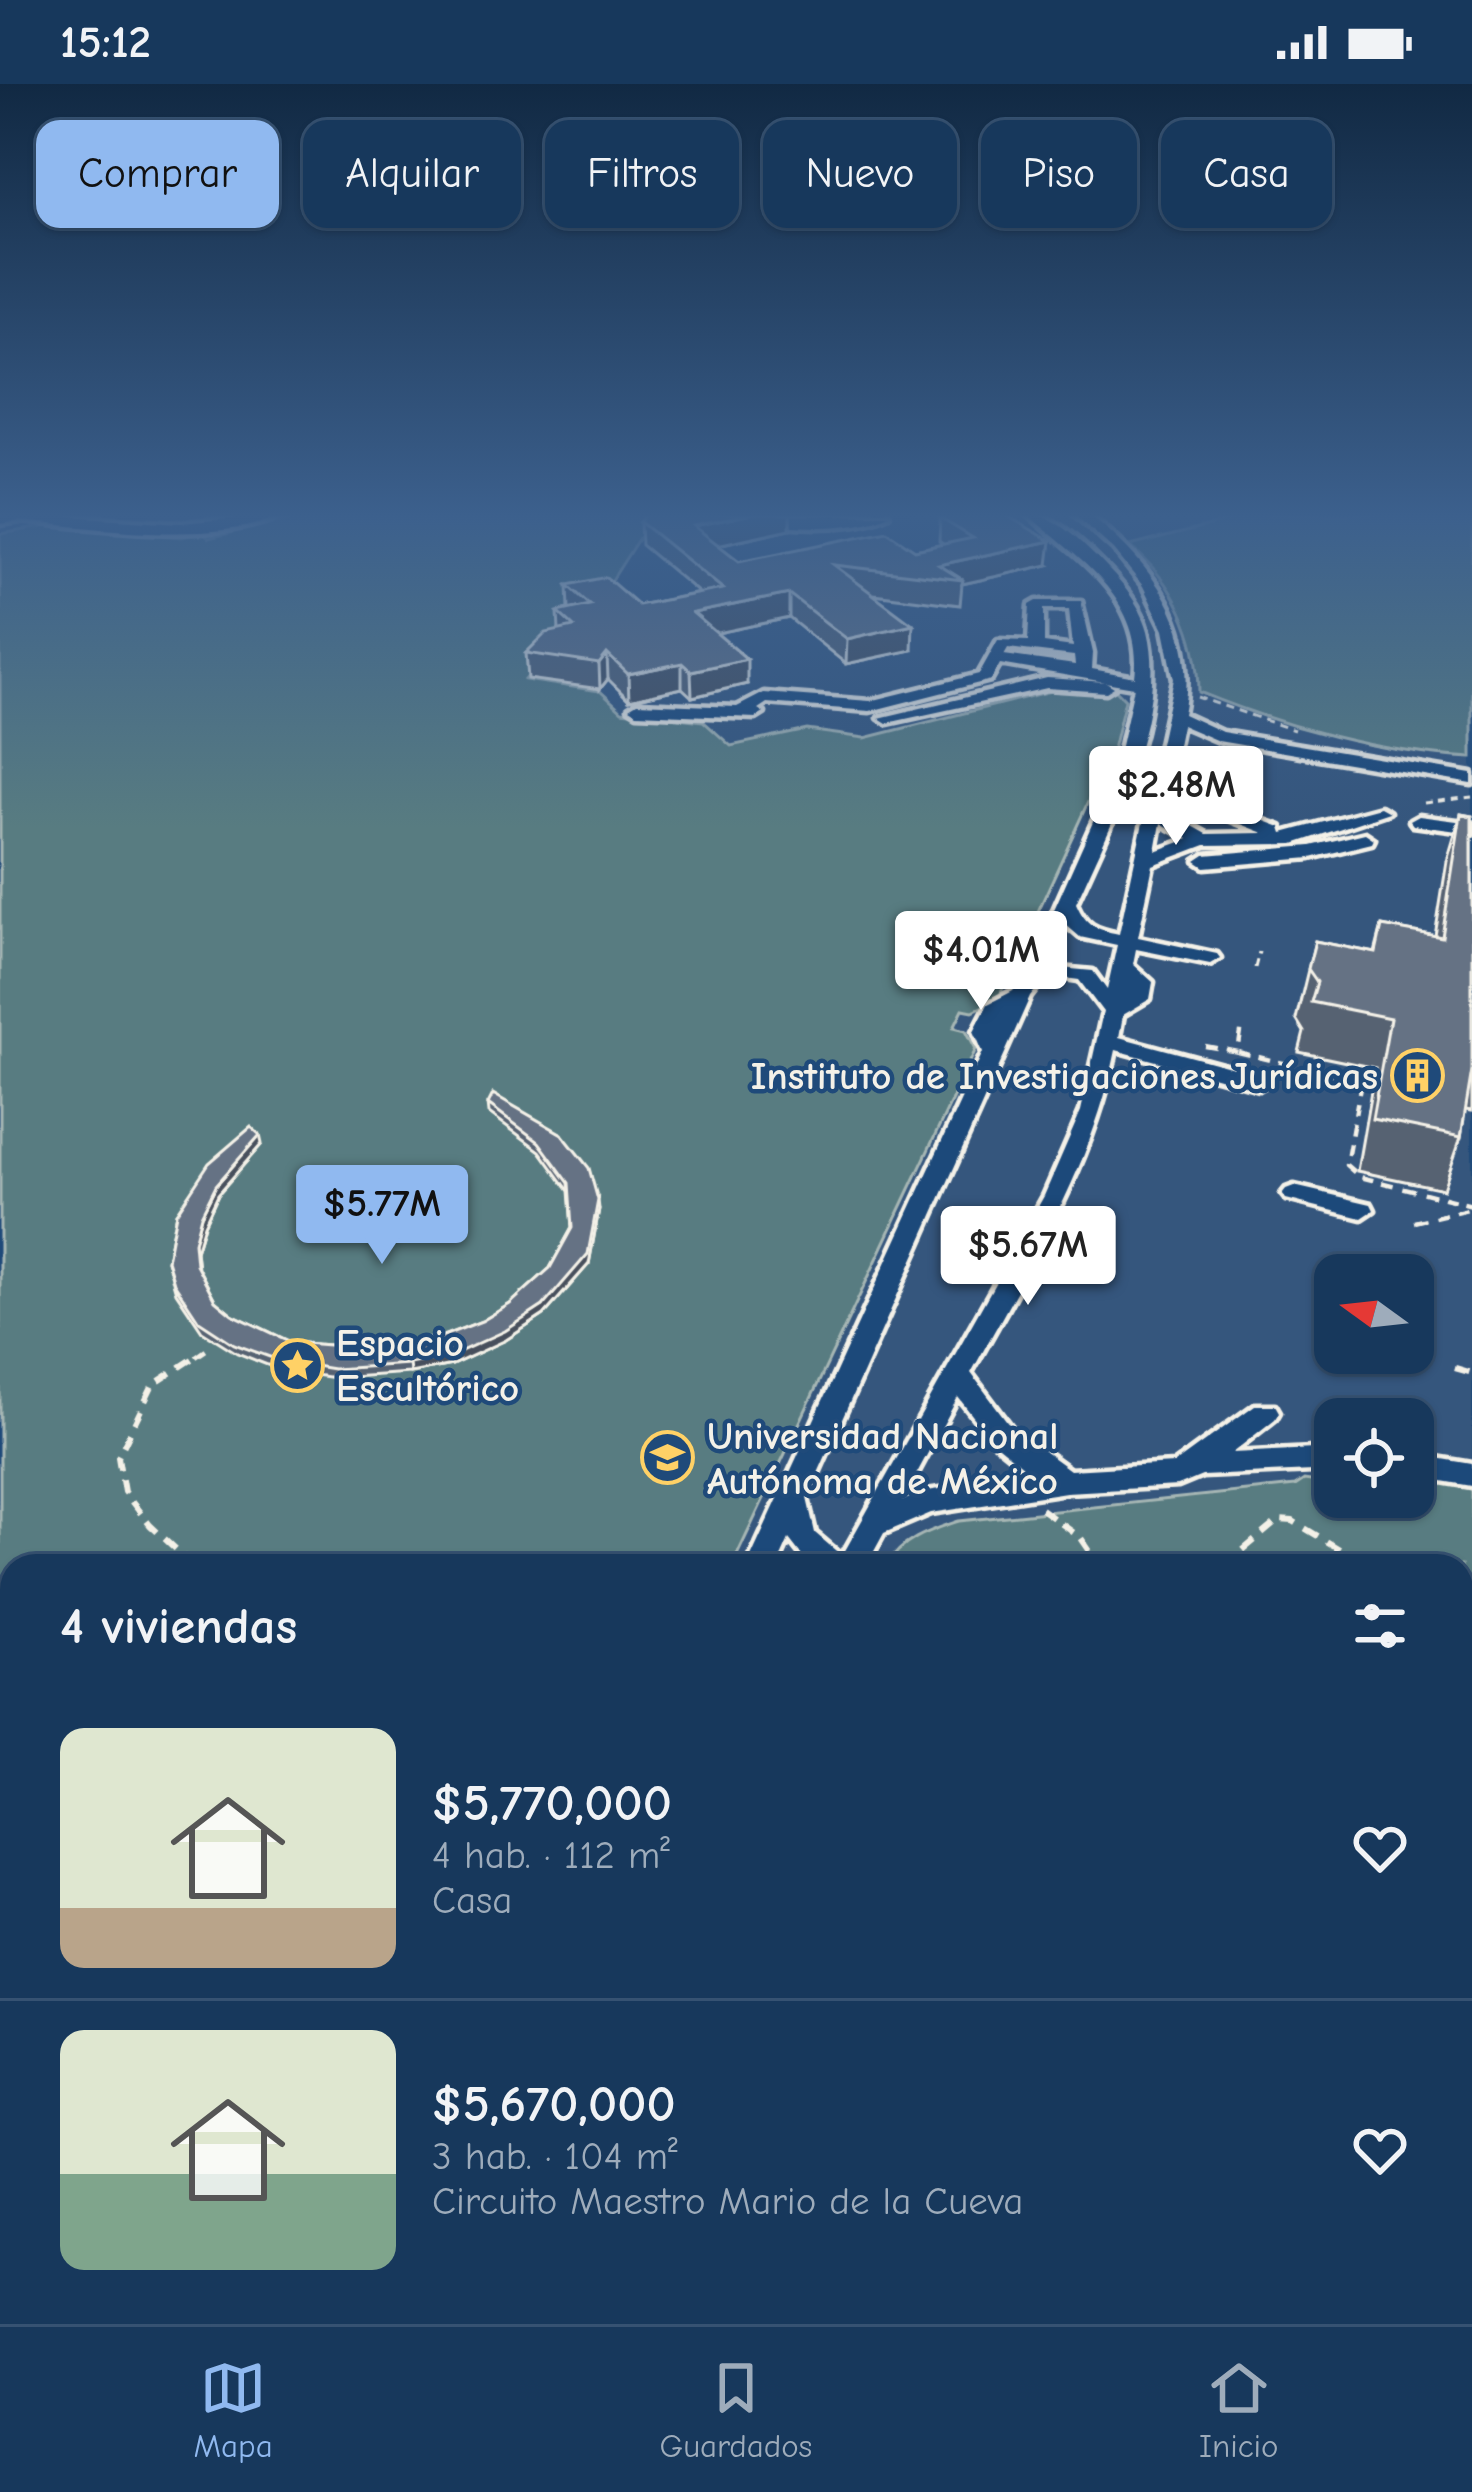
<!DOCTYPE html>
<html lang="es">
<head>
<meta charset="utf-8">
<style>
	:root { --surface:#17385c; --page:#244365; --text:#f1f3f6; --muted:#9eacbb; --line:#365272; --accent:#90b9f0 }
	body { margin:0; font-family:"Comic Neue",sans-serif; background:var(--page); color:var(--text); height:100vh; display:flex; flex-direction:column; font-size:45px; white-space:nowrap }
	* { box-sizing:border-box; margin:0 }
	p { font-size:39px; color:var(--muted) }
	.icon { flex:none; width:66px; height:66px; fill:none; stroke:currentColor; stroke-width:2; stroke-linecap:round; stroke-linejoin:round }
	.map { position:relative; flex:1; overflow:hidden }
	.sheet { position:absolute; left:0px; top:1470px; width:1473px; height:771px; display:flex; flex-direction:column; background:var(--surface); border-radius:36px 36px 0 0; box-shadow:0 3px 9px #0004,0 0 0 3px var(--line) }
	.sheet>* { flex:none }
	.guide { position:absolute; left:36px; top:36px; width:1401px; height:108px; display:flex; gap:24px }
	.needle { width:78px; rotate:285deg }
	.controls { position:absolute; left:1314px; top:1170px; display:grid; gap:24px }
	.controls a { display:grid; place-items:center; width:120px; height:120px; border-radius:24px; background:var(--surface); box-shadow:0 3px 9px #0004,0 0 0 3px var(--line); font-size:60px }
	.price { position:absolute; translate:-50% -102px; padding:0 27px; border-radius:12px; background:#fff; color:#222; font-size:39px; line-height:78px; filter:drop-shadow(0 3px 6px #0008) }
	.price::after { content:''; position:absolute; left:50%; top:72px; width:36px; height:27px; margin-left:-18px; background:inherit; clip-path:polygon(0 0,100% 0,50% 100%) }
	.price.selected { background:var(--accent); color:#111 }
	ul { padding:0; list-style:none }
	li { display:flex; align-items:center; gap:36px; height:300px; padding:0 60px }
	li+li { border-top:3px solid var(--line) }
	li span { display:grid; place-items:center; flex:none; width:336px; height:240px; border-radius:24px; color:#555 }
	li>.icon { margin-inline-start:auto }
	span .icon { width:144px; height:144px; fill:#fffc; stroke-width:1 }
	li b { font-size:51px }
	h2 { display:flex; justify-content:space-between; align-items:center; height:144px; padding:0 60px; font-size:51px }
	.chip { padding:0 42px; border-radius:24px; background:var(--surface); box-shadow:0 3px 9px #0004,0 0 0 3px var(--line); font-size:42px; line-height:108px }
	.chip.selected { background:var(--accent); color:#111 }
	.status { display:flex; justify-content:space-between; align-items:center; height:84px; padding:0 60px; background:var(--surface); direction:ltr }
	.status svg { height:33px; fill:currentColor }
	.dock { display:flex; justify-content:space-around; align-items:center; height:168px; border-top:3px solid var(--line); background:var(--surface); font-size:33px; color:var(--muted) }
	.dock a { display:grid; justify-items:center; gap:6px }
	.dock .selected { color:var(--accent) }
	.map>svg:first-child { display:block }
	.built { fill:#34567d; fill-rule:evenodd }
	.green { fill:#597c81; stroke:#a6b6b4; stroke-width:3 }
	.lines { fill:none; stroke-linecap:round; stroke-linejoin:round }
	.minor-casing { stroke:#f4f1e8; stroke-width:9 }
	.path-far2 { stroke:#f4f1e8; stroke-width:3; stroke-dasharray:8 6; stroke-linecap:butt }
	.path-far1 { stroke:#f4f1e8; stroke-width:4.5; stroke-dasharray:12 9; stroke-linecap:butt }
	.path { stroke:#f4f1e8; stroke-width:6; stroke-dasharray:15 10; stroke-linecap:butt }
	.minor { fill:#1f4a7a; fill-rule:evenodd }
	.wall { fill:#576272; stroke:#f4f1e8; stroke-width:3 }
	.shaded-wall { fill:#47505c; stroke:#f4f1e8; stroke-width:3 }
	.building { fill:#657284; stroke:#f4f1e8; stroke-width:3 }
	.labels { text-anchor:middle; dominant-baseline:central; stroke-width:9; stroke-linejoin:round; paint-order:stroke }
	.poi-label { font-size:39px; font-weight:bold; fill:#f4f1e8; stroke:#1f4a7a; text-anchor:start }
</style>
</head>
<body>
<div class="status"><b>15:12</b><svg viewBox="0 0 49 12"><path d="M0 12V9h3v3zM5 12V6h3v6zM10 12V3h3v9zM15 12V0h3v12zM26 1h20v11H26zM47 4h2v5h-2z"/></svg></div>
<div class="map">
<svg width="1472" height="2240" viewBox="0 0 1472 2240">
	<rect width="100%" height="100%" fill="#1f4a7a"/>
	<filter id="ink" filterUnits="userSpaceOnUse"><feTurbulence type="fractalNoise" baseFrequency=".00833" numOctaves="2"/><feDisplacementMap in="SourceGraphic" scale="24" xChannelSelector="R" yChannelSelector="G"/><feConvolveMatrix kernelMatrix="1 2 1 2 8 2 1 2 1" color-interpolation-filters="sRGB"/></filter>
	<g filter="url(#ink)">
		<path class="built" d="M 0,430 L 1472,430 L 1472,2240 L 0,2240 ZM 1335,1191 L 1413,1191 L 1413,1269 L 1335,1269 ZM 1335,1335 L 1413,1335 L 1413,1413 L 1335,1413 ZM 12,1482 L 1461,1482 L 1461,2229 L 12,2229 Z"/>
		<g class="green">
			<path d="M 314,430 L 654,430 L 598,518 L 565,525 L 586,546 L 539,580 L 525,596 L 600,607 L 622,627 L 703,637 L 731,662 L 807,646 L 865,654 L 1071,602 L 1115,605 L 1125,615 L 1114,661 L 998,915 L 973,927 L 963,925 L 954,943 L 966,946 L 976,965 L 732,1482 L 12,1482 L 12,2229 L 393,2229 L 388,2240 L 0,2240 L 0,450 L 49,442 L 181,453 L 202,449 L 209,454 Z"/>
			<path d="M 1256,430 L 1472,430 L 1472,674 C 1380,669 1284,643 1199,608 C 1199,551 1174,498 1130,462 Z"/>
			<path d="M 1328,1387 L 1335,1387 L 1335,1413 L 1413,1413 L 1413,1387 L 1472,1396 L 1472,1933 L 1461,1931 L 1461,1482 L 887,1482 C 901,1455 932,1446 959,1437 L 1295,1402 L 1304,1396 L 1318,1398 Z"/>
		</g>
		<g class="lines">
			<defs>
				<g id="minor">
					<path d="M 33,430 L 181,439 L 283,430 C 222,463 89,443 20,437 L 0,440 L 0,432 Z"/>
					<path d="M 761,430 C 805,434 844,430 889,430 C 853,448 795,444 754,437 L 754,431 Z"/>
					<path d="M 1027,430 C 1054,430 1076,454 1095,472 C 1116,492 1141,519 1148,547 C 1169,631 1110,743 1076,819 C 1086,842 1095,845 1119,850 L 1174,595 L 1164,545 L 1143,502 L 1114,466 L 1074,430 L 1089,430 C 1154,482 1200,543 1183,630 L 1222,648 L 1472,690 L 1472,700 L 1218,657 L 1181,641 L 1164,726 L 1207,750 L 1264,749 L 1226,734 L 1223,730 L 1232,725 L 1281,743 L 1283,749 L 1380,723 L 1389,728 L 1294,760 L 1206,761 L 1153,781 L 1138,853 L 1217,870 L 1220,874 L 1210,880 L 1136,865 L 1133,880 L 1153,898 L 1150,915 L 1123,931 L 1119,953 L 1267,993 L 1270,998 L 1259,1005 L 1116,966 C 1092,1084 1028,1185 971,1289 L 1012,1344 L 1070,1386 L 1174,1380 L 1255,1321 L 1275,1321 L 1279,1328 L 1275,1335 L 1232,1369 L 1335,1364 L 1335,1386 L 1202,1392 L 1178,1402 L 1066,1408 L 931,1429 L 884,1449 L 866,1482 L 810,1482 L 789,1455 L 777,1482 L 747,1482 L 983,968 L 974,947 L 988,920 L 1013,907 L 1024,893 L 1101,720 L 1119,671 L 1134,603 L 1000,580 L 991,596 L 870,627 L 767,619 L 758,625 L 764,629 L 756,634 L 637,629 L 629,624 L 637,619 L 737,623 L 764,609 L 870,617 L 979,590 L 998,556 L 1028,557 L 1030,521 L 1037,517 L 1081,517 L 1093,569 L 1092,585 L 1135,593 C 1145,515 1078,475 1027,430 ZM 1044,525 L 1069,525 L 1073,563 L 1044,559 ZM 1008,564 L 1074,572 L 1075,581 L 1004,571 ZM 1161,739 L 1189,755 L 1156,767 ZM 1066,841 L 1080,853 L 1117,861 L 1107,906 L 1093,887 L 1049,883 ZM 1058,893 L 1079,896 L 1103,928 L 1081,1027 L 1044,1112 L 842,1472 L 815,1449 L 807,1414 L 1030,913 L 1041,899 ZM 958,1313 L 993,1358 L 1034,1391 L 927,1407 L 902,1417 Z"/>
					<path d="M 1047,594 L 1106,598 L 1114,603 L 1106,608 L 1047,604 L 887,639 L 879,634 Z"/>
					<path d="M 1419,732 L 1472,739 L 1472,749 L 1413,741 L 1410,737 Z"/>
					<path d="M 1365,749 L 1374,755 L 1372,759 L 1311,774 L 1205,783 L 1196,777 L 1205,771 L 1311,762 Z"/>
					<path d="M 1294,1102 L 1371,1120 L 1374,1126 L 1362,1134 L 1286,1115 L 1282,1110 L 1286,1105 Z"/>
					<path d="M 1413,1370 L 1472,1380 L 1472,1402 L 1413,1392 Z"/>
					<path d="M 411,2229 L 451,2229 L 448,2240 L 406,2240 Z"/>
					<path d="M 484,2229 L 524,2229 L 521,2240 L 479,2240 Z"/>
				</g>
			</defs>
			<use href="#minor" class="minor-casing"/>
			<g class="path-far2">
				<path d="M 1197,613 L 1294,646"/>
				<path d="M 1424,719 L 1472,713"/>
				<path d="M 1255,884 L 1259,868"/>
			</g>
			<g class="path-far1">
				<path d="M 1205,962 L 1238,968 L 1242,942"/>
				<path d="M 1238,968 L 1361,998 L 1346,1081 L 1360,1093 L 1472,1121"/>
				<path d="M 1414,1138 L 1472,1124"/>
				<path d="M 196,1273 L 206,1266"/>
			</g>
			<g class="path">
				<path d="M 1455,1284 L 1472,1289"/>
				<path d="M 1041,1425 L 1081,1454 L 1100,1482"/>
				<path d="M 194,1482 L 150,1441 L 124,1408 L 118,1373 L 153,1301 L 200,1270"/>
				<path d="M 1224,1482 L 1279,1436 L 1293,1437 L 1351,1472 L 1391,1482"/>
				<path d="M 1461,1499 L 1472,1504"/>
			</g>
			<use href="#minor" class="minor"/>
		</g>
		<g class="wall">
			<path d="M 647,430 L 790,430 L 790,445 L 718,461 L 739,477 L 915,466 L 943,460 L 939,457 L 940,434 L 1048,481 L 962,500 L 960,521 L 873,510 L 912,566 L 846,580 L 789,534 L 717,549 L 747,600 L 692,613 L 682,604 L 629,616 L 608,595 L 600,605 L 528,595 L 526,569 L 559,547 L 558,528 L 569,525 L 568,501 L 638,521 L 699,509 L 641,461 L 640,438 Z"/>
			<path d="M 1461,730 L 1472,732 L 1472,1027 L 1465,1026 L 1461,1053 L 1443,1105 L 1357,1087 L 1375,984 L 1299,968 L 1304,948 L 1296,935 L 1315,857 L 1375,869 L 1382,842 L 1435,852 L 1447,777 Z"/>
			<path d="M 488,1020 L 562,1050 L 599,1125 L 589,1180 L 544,1231 L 506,1256 L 452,1281 L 410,1289 L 335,1294 L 280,1286 L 237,1269 L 202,1247 L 176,1208 L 167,1176 L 176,1129 L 262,1060 L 218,1110 L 204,1140 L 196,1167 L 198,1184 L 215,1216 L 232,1230 L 291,1258 L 379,1265 L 443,1252 L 482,1237 L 510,1220 L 550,1184 L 572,1144 L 569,1107 L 540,1067 L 489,1029 Z"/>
		</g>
		<g class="shaded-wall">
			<path d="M 752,430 L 790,430 L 790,445 L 694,466 L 694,442 Z"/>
			<path d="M 1051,457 L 1048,481 L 962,500 L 963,496 L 939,481 Z"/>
			<path d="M 789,510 L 789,534 L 694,554 L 693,529 Z"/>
			<path d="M 913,540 L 912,566 L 846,580 L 847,555 Z"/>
			<path d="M 607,570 L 608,595 L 600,605 L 599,580 Z"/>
			<path d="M 747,575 L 747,600 L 692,613 L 691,587 Z"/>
			<path d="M 682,579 L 682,604 L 629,616 L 628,590 Z"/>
			<path d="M 260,1051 L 262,1060 L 218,1110 L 204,1140 L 196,1167 L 198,1189 L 194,1158 L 201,1131 L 216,1101 Z"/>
			<path d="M 598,1116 L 599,1125 L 589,1180 L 544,1231 L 506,1256 L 452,1281 L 410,1289 L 409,1280 L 543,1222 Z"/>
		</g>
		<g class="building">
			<path d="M 647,430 L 752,430 L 694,442 L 739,477 L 887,447 L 915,466 L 973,454 L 940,434 L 957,430 L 1004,430 L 1051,457 L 939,481 L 963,496 L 834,481 L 913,540 L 847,555 L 789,510 L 693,529 L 747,575 L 691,587 L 682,579 L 628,590 L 607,570 L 599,580 L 526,569 L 546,549 L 574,543 L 558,528 L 590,521 L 568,501 L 606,493 L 638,521 L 723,505 L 640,438 Z"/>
			<path d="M 1461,730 L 1472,732 L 1472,986 L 1461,1053 L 1372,1035 L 1390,934 L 1311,918 L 1317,898 L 1308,885 L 1315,857 L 1376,869 L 1382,842 L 1442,853 Z"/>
			<path d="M 493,1010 L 562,1050 L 589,1084 L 598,1116 L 588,1170 L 543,1222 L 505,1247 L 450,1272 L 409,1280 L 333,1285 L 278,1276 L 234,1260 L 199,1237 L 174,1199 L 167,1176 L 176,1129 L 209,1079 L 251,1043 L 260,1051 L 216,1101 L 201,1131 L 194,1158 L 196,1180 L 215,1216 L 232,1230 L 291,1258 L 379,1265 L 443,1252 L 482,1237 L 510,1220 L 550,1184 L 572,1144 L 569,1099 L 539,1058 L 488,1020 Z"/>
			<path d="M 907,2229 L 1333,2229 L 1337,2240 L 904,2240 Z"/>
		</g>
	</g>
	<linearGradient id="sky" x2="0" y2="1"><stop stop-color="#112943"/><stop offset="0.58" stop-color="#3c608d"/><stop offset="1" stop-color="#3c608d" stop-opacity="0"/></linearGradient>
	<rect width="1472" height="744" fill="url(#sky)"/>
	<defs>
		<symbol id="building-ring" viewBox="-11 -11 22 22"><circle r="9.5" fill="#1f4a7a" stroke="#ffd166" stroke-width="1.5"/><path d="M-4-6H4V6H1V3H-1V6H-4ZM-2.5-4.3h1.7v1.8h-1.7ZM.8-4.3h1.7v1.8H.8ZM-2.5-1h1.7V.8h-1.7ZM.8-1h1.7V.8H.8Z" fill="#ffd166"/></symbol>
		<symbol id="sight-ring" viewBox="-11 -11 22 22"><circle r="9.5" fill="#1f4a7a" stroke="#ffd166" stroke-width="1.5"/><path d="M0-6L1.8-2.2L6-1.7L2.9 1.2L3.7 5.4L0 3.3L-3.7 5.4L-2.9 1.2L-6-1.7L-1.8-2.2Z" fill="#ffd166"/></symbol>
		<symbol id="university-ring" viewBox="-11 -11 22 22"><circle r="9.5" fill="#1f4a7a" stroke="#ffd166" stroke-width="1.5"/><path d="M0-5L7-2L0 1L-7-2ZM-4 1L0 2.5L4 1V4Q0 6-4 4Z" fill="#ffd166"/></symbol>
	</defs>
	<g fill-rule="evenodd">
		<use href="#building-ring" x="1388" y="962" width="59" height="59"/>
		<use href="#sight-ring" x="268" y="1252" width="59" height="59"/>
		<use href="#university-ring" x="638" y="1344" width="59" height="59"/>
	</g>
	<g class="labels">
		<g class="poi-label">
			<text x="1378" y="992" text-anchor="end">Instituto de Investigaciones Jurídicas</text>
			<text x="336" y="1259">Espacio<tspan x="336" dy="45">Escultórico</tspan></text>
			<text x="707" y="1352">Universidad Nacional<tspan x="707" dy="45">Autónoma de México</tspan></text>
		</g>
	</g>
</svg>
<div class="controls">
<a><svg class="needle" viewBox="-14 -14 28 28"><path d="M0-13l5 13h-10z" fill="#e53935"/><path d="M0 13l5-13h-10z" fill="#9eacbb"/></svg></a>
<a><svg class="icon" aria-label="locate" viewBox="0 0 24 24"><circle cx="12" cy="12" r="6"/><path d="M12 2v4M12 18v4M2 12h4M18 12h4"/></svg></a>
</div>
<b class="price" style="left:1176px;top:764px">$2.48M</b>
<b class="price" style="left:981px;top:929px">$4.01M</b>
<b class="price selected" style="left:382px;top:1183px">$5.77M</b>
<b class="price" style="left:1028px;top:1224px">$5.67M</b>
<div class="guide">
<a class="chip selected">Comprar</a>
<a class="chip">Alquilar</a>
<a class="chip">Filtros</a>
<a class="chip">Nuevo</a>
<a class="chip">Piso</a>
<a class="chip">Casa</a>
</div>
<section class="sheet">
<h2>4 viviendas<svg class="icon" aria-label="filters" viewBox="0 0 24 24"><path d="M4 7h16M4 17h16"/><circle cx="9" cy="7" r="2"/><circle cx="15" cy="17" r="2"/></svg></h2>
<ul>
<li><span style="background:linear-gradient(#dfe7d0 75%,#b9a48a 0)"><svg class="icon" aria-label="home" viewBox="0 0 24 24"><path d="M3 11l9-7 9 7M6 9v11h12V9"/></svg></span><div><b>$5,770,000</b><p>4 hab. · 112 m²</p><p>Casa</p></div><svg class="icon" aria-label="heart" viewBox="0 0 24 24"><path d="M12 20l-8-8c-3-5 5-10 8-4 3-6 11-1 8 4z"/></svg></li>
<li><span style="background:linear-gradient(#dfe7d0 60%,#7fa58c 0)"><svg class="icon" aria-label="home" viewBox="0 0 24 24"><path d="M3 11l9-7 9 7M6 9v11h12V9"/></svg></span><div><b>$5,670,000</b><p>3 hab. · 104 m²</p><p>Circuito Maestro Mario de la Cueva</p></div><svg class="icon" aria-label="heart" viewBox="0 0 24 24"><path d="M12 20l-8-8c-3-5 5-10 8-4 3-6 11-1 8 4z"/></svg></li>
</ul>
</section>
</div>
<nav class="dock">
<a class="selected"><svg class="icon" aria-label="map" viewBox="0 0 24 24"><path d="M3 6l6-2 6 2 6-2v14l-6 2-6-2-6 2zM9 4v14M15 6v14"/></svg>Mapa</a>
<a><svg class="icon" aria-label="saved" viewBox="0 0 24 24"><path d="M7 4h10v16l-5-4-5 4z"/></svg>Guardados</a>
<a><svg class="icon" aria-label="home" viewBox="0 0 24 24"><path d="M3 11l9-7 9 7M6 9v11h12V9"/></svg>Inicio</a>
</nav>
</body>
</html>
